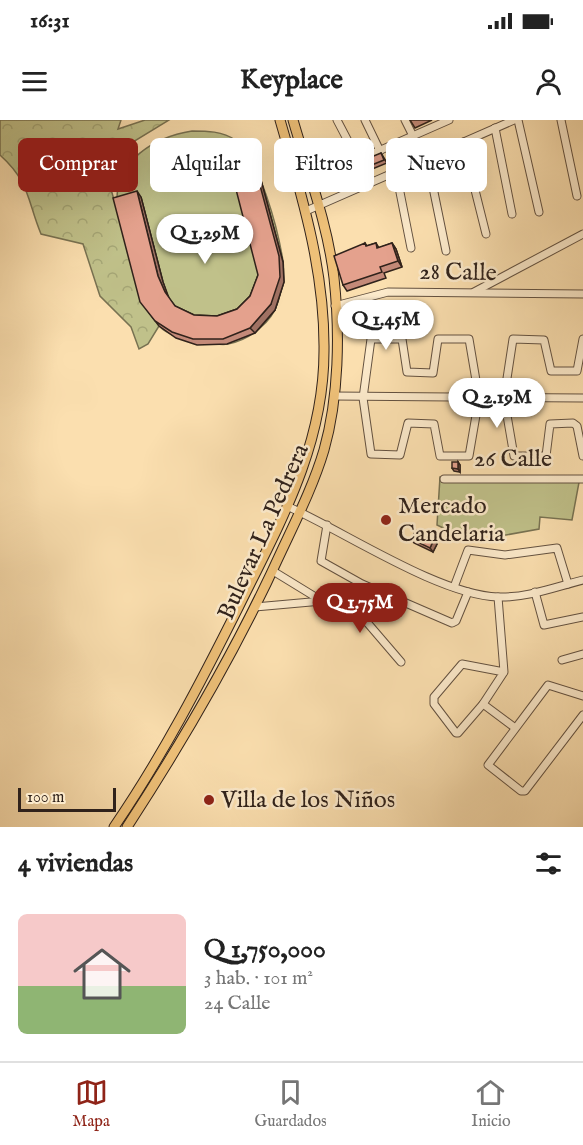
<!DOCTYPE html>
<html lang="es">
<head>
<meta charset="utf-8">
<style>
	:root { --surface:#fff; --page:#f6f6f6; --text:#222; --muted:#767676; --line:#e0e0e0; --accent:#8f2418 }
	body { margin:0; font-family:"IM FELL English",serif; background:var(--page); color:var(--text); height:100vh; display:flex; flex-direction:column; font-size:22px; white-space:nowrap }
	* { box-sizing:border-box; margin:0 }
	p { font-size:20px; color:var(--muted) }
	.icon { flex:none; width:33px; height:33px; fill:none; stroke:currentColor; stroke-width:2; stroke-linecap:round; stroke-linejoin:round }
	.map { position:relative; height:707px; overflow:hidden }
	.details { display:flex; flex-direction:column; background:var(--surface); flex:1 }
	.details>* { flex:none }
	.top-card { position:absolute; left:18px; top:18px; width:548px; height:54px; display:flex; gap:12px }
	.scale { position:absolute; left:18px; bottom:15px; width:98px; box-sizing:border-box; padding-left:6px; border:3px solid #30221b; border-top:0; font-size:16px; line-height:21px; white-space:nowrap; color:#30221b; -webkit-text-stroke:4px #fceacb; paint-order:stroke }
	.price { position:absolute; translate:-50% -51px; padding:0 14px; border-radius:21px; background:#fff; color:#222; font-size:20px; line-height:39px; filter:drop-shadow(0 2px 3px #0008) }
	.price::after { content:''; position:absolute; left:50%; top:36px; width:18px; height:14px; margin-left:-9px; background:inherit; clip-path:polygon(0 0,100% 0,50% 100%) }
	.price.active { background:var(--accent); color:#fff }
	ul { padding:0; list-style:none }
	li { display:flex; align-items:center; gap:18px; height:150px; padding:0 18px }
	li span { display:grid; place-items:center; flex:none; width:168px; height:120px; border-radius:9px; color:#555 }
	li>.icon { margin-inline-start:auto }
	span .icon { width:72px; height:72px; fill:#fffc; stroke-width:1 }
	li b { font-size:26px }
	h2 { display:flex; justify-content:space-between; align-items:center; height:72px; padding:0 18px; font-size:26px }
	.pill { padding:0 21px; border-radius:9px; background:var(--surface); box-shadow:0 6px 24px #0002; font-size:21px; line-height:54px }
	.pill.active { background:var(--accent); color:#fff }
	.status { display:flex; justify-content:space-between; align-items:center; height:42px; padding:0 30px; background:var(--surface); direction:ltr }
	.status svg { height:16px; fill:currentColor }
	header { display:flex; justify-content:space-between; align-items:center; height:78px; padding:0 18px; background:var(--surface); font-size:27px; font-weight:800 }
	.dock { display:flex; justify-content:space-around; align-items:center; height:84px; border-top:2px solid var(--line); background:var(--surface); font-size:16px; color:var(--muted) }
	.dock a { display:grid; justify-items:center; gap:3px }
	.dock .active { color:var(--accent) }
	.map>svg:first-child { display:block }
	.grass { fill:#c0c18a; stroke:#787252; stroke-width:1.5 }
	.forest { fill:url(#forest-crowns); stroke:#787252; stroke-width:1.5 }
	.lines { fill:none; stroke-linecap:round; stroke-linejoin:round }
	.minor-casing { stroke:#635140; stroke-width:9 }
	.major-casing { stroke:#30221b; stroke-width:11 }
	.minor { stroke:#fceacb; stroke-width:7 }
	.major { stroke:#eec078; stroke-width:9 }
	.wall { fill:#c48a79; stroke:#30221b; stroke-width:1.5 }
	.shaded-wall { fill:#a07163; stroke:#30221b; stroke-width:1.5 }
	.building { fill:#e4a18d; stroke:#30221b; stroke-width:1.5 }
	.poi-dot { fill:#8f2418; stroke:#fceacb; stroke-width:2 }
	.labels { text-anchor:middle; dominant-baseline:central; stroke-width:5; stroke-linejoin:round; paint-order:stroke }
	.street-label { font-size:24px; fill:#30221b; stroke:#fceacb }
	.poi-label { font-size:24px; fill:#30221b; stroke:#fceacb; text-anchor:start }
</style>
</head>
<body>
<div class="status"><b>16:31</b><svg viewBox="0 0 49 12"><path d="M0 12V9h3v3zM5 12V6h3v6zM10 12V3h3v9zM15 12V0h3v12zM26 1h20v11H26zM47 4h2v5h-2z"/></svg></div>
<header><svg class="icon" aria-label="menu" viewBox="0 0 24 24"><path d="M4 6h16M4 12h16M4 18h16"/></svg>Keyplace<svg class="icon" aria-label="person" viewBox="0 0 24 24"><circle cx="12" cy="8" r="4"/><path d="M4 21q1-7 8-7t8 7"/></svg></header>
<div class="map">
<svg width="583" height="707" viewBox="0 0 583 707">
	<defs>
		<pattern id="forest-crowns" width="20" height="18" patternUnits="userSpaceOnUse" patternTransform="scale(1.5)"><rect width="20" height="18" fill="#c0c18a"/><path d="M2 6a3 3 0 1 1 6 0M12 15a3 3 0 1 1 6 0" fill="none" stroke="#a5a676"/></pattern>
	</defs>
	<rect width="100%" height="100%" fill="#fbdfaf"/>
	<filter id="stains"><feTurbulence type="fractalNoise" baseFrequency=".00333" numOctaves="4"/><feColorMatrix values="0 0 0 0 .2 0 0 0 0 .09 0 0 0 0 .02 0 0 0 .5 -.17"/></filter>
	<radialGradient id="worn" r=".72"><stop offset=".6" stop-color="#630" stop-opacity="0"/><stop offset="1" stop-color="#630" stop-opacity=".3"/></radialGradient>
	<g class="grass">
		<path d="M 192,11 C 206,11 223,11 235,20 C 260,39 278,110 283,141 C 285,155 282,168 278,182 C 272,202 250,220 228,224 C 219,226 206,222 197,220 C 183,218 170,217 159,206 C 141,189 138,163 132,140 C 127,122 118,101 117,83 C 115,40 155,17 192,11 Z"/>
		<path d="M 440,357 L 580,357 L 572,400 L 540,397 L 539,409 L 506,415 L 465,411 L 460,416 L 437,405 Z"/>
	</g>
	<path class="forest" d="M 0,0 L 121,0 L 118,9 L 145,0 L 169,0 L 123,28 L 112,44 L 110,66 L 145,187 L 159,206 L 148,224 L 139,229 L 131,207 L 100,176 L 83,124 L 41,114 C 27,80 30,62 0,35 Z"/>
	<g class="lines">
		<defs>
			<g id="minor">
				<path d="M 337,0 L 358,40"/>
				<path d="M 365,0 L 380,31"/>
				<path d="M 405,0 L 413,16"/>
				<path d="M 518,0 L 539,92"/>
				<path d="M 561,0 L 577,76"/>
				<path d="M 495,8 L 512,94"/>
				<path d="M 463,22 L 486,114"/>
				<path d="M 427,38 L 446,131"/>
				<path d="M 396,52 L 411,128"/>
				<path d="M 297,60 L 358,40 L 449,0"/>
				<path d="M 306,91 L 514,0"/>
				<path d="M 474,172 L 583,114"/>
				<path d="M 335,186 L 388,172 L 583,174"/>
				<path d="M 371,219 L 402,219 L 407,252 L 433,253 L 438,219 L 469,219 L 479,278 L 469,336 L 440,336 L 434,304 L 408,303 L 400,335 L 371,334 L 363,278 Z"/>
				<path d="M 583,219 L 577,251 L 551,251 L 544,220 L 513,219 L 504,278 L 514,336 L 546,336 L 550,304 L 573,303 L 577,306 L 583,336"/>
				<path d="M 334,276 L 583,278"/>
				<path d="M 444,359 L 583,359"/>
				<path d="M 289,387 C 345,412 439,475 498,477 C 527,478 555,467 583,460"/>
				<path d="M 327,405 L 321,441 L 362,464 L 452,503 L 456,501 L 468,472"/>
				<path d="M 273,451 L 322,481 L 365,500 L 401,542"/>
				<path d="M 454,467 L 468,430 L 505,435 L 557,428 L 568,464"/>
				<path d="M 535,472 L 544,505 L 583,497"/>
				<path d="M 498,477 L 504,552 L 483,584 L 458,613 L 456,613 L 434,584 L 434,577 L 462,544 L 504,552"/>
				<path d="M 255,487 L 322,481"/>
				<path d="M 562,540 L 583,534"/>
				<path d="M 583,576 L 548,565 L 488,645 L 521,671 L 525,671 L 583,595"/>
				<path d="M 483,584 L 514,607"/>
			</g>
			<g id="major">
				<path d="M 114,707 C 162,637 201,562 239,486 C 280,403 324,326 324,231 C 325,151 302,76 280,0"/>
				<path d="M 127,707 C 185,618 238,527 282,430 C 297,398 314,364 324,330 C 339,277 340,213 334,158 C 328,105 308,52 293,0"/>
			</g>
		</defs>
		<use href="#minor" class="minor-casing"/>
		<use href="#major" class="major-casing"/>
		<use href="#minor" class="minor"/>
		<use href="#major" class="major"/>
	</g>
	<g class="wall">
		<path d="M 410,0 L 432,0 L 415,8 Z"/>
		<path d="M 381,33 L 387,43 L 360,54 L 357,51 Z"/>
		<path d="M 258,49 L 283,142 L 284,162 L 275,190 L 255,213 L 227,224 L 197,225 L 176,218 L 159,206 L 145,187 L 141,77 L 163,162 L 168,177 L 175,186 L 194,195 L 217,196 L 237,189 L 250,176 L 258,155 Z"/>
		<path d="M 365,123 L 367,126 L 376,123 L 379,128 L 392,123 L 396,129 L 402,147 L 384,153 L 386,158 L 347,171 L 343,165 Z"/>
		<path d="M 458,342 L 460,345 L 460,352 L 454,351 L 452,348 Z"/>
		<path d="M 411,419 L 437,424 L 433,432 L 414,423 Z"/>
	</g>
	<g class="shaded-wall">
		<path d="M 254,43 L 258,49 L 283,142 L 284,162 L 275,190 L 255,213 L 250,208 L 271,184 Z"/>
		<path d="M 137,71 L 141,77 L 163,162 L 169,178 L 165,172 L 158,156 Z"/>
		<path d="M 392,123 L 396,129 L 402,147 L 398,141 Z"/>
		<path d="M 458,342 L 460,345 L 460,352 L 458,349 Z"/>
		<path d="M 434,419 L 437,424 L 433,432 L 430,428 Z"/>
	</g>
	<g class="building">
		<path d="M 381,33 L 384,40 L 357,51 L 354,44 Z"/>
		<path d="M 254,43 L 279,136 L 280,157 L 271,184 L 250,208 L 223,219 L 193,219 L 172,212 L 155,201 L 140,182 L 113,78 L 137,71 L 158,156 L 165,172 L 175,186 L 194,195 L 217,196 L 237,189 L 250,176 L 258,155 L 231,50 Z"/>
		<path d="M 365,123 L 366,126 L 376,123 L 377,128 L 392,123 L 398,141 L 380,147 L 382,152 L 343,165 L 334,136 Z"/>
		<path d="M 452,342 L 458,342 L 458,349 L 452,348 Z"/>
		<path d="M 416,410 L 434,419 L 430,428 L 411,419 Z"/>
	</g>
	<g class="poi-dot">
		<circle cx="386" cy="400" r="6"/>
		<circle cx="209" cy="680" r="6"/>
	</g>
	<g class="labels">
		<g class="street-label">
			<text transform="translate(458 153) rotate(1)">28 Calle</text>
			<text x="513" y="339">26 Calle</text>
			<text transform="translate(264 412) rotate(-66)">Bulevar La Pedrera</text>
		</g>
		<g class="poi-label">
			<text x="398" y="386">Mercado<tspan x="398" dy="28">Candelaria</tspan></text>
			<text x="221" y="680">Villa de los Niños</text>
		</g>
	</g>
	<rect width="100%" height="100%" filter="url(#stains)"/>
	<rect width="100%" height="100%" fill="url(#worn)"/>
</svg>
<div class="scale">100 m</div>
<b class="price" style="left:205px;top:145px">Q 1.29M</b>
<b class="price" style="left:386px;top:231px">Q 1.45M</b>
<b class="price" style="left:497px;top:309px">Q 2.19M</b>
<b class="price active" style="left:360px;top:514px">Q 1.75M</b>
<div class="top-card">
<a class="pill active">Comprar</a>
<a class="pill">Alquilar</a>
<a class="pill">Filtros</a>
<a class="pill">Nuevo</a>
</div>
</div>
<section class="details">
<h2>4 viviendas<svg class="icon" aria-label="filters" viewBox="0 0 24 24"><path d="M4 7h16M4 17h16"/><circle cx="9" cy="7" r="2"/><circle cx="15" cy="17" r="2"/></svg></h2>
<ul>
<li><span style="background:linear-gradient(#f6c9c9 60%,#8fb573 0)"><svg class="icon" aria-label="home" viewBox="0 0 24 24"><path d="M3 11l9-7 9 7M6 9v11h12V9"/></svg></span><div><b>Q 1,750,000</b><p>3 hab. · 101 m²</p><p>24 Calle</p></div></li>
</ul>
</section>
<nav class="dock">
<a class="active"><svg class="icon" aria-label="map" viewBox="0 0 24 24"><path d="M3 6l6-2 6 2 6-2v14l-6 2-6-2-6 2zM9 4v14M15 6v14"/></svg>Mapa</a>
<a><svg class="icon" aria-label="saved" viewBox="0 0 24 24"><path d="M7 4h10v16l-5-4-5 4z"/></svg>Guardados</a>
<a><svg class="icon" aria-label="home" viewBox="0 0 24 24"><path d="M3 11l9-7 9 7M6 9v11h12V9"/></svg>Inicio</a>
</nav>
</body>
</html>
